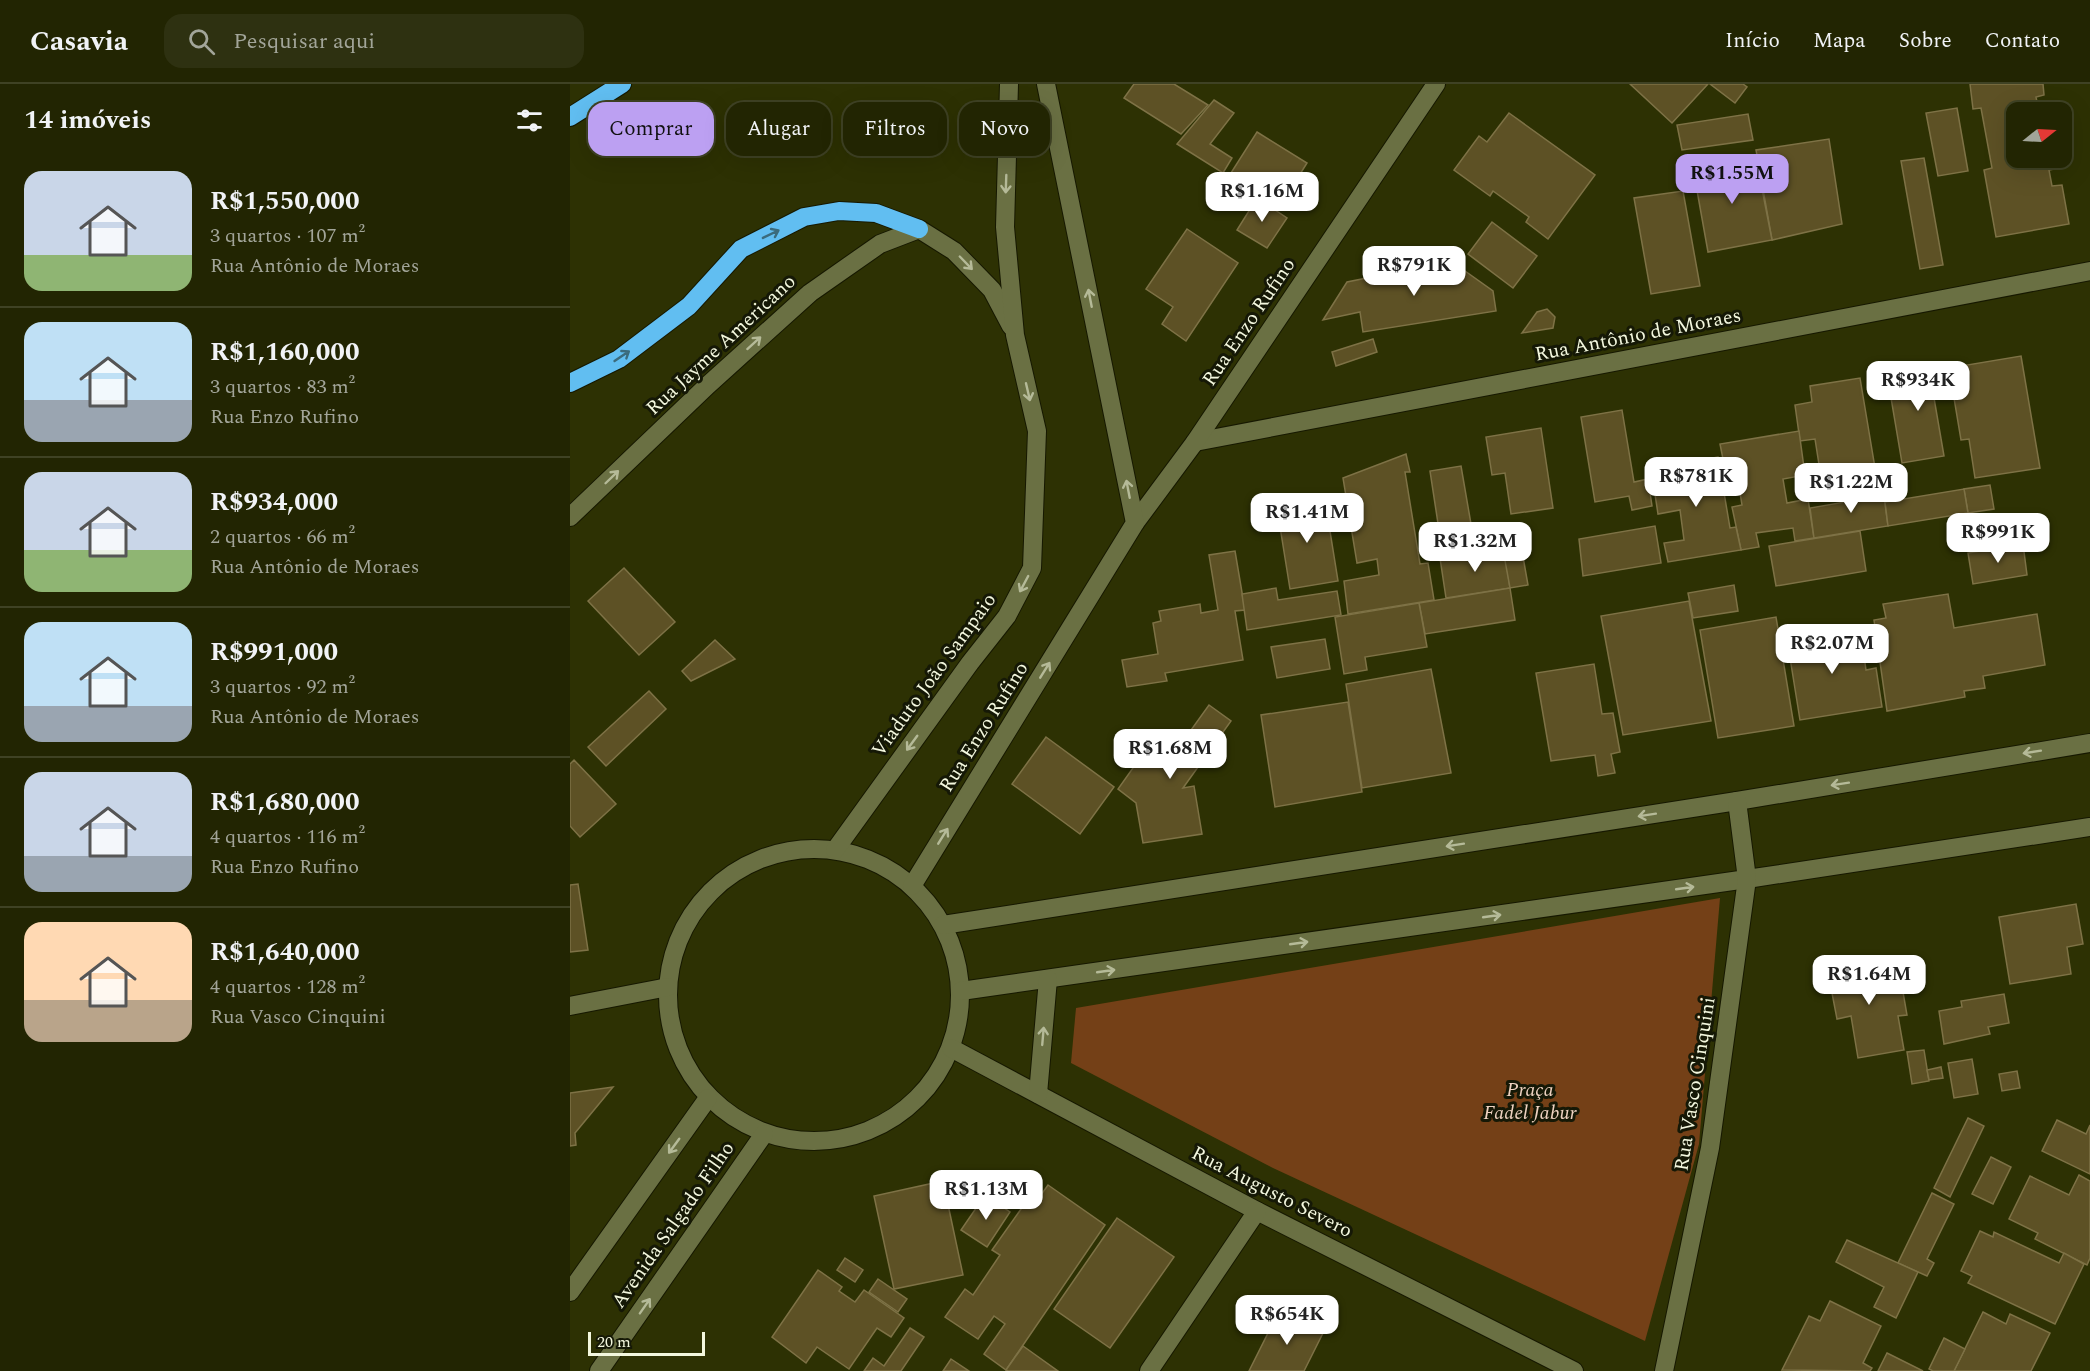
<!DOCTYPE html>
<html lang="pt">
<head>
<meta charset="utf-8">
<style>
	:root { --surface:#222502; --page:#2e3111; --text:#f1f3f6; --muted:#a2a599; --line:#3f4224; --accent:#bca0f2 }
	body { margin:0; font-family:Spectral,serif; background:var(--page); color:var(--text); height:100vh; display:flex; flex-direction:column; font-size:22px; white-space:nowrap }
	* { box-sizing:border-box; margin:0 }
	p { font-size:20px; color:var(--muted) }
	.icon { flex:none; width:33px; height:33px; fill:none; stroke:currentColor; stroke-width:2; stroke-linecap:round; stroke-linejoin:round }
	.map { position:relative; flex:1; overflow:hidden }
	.details { display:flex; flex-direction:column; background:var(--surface); width:570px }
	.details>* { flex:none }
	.top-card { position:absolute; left:18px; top:18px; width:570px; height:54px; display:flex; gap:12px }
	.needle { width:39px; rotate:72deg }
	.fabs { position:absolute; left:1436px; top:18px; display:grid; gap:12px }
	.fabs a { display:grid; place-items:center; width:66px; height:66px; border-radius:12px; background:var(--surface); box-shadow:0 6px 24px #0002,0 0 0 2px var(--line); font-size:30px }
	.scale { position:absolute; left:18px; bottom:15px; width:117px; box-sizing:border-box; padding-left:6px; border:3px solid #f3f7de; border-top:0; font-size:16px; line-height:21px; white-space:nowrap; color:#f3f7de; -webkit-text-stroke:4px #151806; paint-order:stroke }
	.price { position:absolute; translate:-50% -51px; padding:0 14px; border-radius:12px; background:#fff; color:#222; font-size:20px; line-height:39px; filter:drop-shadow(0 2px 3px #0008) }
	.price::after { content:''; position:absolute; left:50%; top:36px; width:18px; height:14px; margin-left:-9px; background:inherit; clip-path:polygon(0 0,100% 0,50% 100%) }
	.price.selected { background:var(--accent); color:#111 }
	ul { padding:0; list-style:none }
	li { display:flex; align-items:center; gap:18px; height:150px; padding:0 24px }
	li+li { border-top:2px solid var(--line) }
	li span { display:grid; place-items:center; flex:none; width:168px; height:120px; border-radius:18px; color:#555 }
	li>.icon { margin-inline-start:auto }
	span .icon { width:72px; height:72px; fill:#fffc; stroke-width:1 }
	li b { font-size:26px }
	h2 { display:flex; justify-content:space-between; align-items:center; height:72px; padding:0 24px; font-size:26px }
	.pill { padding:0 21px; border-radius:18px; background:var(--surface); box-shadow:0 6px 24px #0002,0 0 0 2px var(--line); font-size:21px; line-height:54px }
	.pill.selected { background:var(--accent); color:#111 }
	header { display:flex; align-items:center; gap:36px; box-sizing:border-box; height:84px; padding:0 30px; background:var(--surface); border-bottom:2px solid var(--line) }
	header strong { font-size:28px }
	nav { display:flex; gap:33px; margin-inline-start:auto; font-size:21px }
	.search { width:420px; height:54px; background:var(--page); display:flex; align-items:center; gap:15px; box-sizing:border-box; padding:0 21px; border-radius:18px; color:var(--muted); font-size:22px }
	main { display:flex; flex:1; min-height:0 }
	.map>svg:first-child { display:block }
	.green { fill:#744017 }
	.building { fill:#5d5125; stroke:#7e7246; stroke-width:1.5 }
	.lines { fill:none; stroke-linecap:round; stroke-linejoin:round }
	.minor-casing { stroke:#161800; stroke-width:20 }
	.highway-casing { stroke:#161800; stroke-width:20 }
	.minor { stroke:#6a7043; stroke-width:18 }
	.highway { stroke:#61bef1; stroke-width:18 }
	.oneway { stroke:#b5ba98 }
	.oneway2 { stroke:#3b6b7c }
	.labels { text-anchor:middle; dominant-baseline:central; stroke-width:6; stroke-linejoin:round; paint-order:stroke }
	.street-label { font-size:20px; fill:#f3f7de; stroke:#151806 }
	.park-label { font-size:20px; font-style:italic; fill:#eed2c0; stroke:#151806 }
</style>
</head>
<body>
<header>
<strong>Casavia</strong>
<div class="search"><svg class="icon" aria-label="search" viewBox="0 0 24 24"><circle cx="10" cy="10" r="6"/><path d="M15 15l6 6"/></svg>Pesquisar aqui</div>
<nav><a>Início</a><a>Mapa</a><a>Sobre</a><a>Contato</a></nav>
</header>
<main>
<section class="details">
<h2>14 imóveis<svg class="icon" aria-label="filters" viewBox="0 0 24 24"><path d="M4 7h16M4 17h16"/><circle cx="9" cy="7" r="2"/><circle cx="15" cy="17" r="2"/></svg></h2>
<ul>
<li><span style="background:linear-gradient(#c9d6e8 70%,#8fb573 0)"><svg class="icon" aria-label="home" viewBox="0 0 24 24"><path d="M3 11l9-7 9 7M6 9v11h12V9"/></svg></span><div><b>R$1,550,000</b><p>3 quartos · 107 m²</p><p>Rua Antônio de Moraes</p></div></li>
<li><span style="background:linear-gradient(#bfe0f5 65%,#9aa5b1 0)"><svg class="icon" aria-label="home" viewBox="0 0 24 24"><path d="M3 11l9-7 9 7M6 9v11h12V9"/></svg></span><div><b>R$1,160,000</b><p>3 quartos · 83 m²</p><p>Rua Enzo Rufino</p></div></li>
<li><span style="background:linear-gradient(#c9d6e8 65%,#8fb573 0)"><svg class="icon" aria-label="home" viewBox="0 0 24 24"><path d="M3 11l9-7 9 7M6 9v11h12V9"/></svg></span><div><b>R$934,000</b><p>2 quartos · 66 m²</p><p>Rua Antônio de Moraes</p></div></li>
<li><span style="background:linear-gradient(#bfe0f5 70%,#9aa5b1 0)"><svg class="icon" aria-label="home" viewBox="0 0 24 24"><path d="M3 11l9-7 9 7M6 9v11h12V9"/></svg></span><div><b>R$991,000</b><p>3 quartos · 92 m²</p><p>Rua Antônio de Moraes</p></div></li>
<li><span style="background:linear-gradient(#c9d6e8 70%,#9aa5b1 0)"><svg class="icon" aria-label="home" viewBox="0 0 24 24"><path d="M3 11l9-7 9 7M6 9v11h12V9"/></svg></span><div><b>R$1,680,000</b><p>4 quartos · 116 m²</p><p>Rua Enzo Rufino</p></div></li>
<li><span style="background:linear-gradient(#ffd9b3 65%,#b9a48a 0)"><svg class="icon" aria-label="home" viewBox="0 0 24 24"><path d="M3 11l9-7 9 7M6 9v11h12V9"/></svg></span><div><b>R$1,640,000</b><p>4 quartos · 128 m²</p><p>Rua Vasco Cinquini</p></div></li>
</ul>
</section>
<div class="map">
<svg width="1520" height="1287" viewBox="0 0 1520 1287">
	<rect width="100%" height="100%" fill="#2d3103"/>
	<path class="green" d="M 1150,814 L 1129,1060 L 1075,1257 L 703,1084 L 501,979 L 506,924 Z"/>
	<g class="building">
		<path d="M 564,0 L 604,0 L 638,21 L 611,50 L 554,14 Z"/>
		<path d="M 1060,0 L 1138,0 L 1102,39 Z"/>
		<path d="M 1140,0 L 1173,0 L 1177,3 L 1165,19 Z"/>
		<path d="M 1400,0 L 1473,0 L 1474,11 L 1466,13 L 1469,28 L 1446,28 L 1446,74 L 1488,74 L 1490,84 L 1479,86 L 1482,102 L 1492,101 L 1499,140 L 1426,153 L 1414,86 L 1422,84 L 1411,24 L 1403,25 Z"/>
		<path d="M 644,16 L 664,29 L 640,60 L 662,74 L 653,89 L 607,60 Z"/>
		<path d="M 1387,24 L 1398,87 L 1368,92 L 1356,29 Z"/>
		<path d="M 939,29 L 1025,91 L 978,155 L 956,138 L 959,133 L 923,107 L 920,112 L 884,86 L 909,52 L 917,58 Z"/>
		<path d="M 1178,30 L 1183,56 L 1112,66 L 1107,41 Z"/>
		<path d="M 687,48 L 737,79 L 709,124 L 659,92 Z"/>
		<path d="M 1259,55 L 1272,140 L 1202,156 L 1186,66 Z"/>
		<path d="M 1186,74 L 1202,156 L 1138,168 L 1123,84 Z"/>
		<path d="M 1354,74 L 1373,181 L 1350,185 L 1331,77 Z"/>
		<path d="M 1113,107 L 1130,202 L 1081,210 L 1064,114 Z"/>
		<path d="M 687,114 L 717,134 L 697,164 L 667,146 Z"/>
		<path d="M 922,138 L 967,172 L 943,204 L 898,170 Z"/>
		<path d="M 617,145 L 668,179 L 616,257 L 592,240 L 603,223 L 576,205 Z"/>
		<path d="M 881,177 L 923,207 L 926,227 L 793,248 L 790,228 L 753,236 L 777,198 Z"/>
		<path d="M 977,225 L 985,233 L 983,244 L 952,249 L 967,228 Z"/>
		<path d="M 803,255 L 807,268 L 766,282 L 762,268 Z"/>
		<path d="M 1451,272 L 1470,384 L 1405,394 L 1399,355 L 1391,356 L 1379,284 Z"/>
		<path d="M 1373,281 L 1379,312 L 1364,314 L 1374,372 L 1332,379 L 1317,290 Z"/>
		<path d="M 1290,294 L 1307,396 L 1253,406 L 1245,355 L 1230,357 L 1225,321 L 1242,318 L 1240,302 Z"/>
		<path d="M 1052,326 L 1064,398 L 1078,395 L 1082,422 L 1062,426 L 1059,412 L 1025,418 L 1011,333 Z"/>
		<path d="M 971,344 L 983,424 L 941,430 L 935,389 L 922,391 L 916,353 Z"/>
		<path d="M 1229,347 L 1235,391 L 1213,395 L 1217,419 L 1238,415 L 1244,454 L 1225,457 L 1223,444 L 1186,449 L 1189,463 L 1171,466 L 1162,423 L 1172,421 L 1169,403 L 1159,405 L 1150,360 Z"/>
		<path d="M 836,370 L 840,388 L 835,388 L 850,480 L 858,479 L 864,516 L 778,530 L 774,497 L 809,491 L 807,475 L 787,479 L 773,394 Z"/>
		<path d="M 1148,373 L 1160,444 L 1166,443 L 1171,466 L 1098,478 L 1094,459 L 1114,456 L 1110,426 L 1088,430 L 1081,384 Z"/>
		<path d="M 891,382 L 901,440 L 869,446 L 860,387 Z"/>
		<path d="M 1420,401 L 1424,425 L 1398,429 L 1394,405 Z"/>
		<path d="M 1313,404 L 1318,442 L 1244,454 L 1240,424 L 1281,417 L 1279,409 Z"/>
		<path d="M 1394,405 L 1398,429 L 1318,442 L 1315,418 Z"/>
		<path d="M 755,416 L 768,497 L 720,505 L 707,424 Z"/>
		<path d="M 1085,442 L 1091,479 L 1013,492 L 1009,455 Z"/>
		<path d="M 860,443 L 881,463 L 873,472 L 853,451 Z"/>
		<path d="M 1290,447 L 1296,487 L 1206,502 L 1199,462 Z"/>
		<path d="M 1453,460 L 1457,491 L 1403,500 L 1398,469 Z"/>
		<path d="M 934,463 L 940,504 L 876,514 L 870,474 Z"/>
		<path d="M 665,467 L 675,526 L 665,527 L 673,576 L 595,589 L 597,597 L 557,603 L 552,576 L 588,570 L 583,539 L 591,537 L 589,527 L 630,520 L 631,529 L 648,526 L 639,471 Z"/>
		<path d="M 952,467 L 958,501 L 940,504 L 934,471 Z"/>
		<path d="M 54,484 L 105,538 L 69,571 L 18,517 Z"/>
		<path d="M 1164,501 L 1168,527 L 1123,534 L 1118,509 Z"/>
		<path d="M 706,504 L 708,516 L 767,507 L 771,531 L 677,546 L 672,510 Z"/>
		<path d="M 940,504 L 945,536 L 855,550 L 849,519 Z"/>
		<path d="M 1378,510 L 1384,544 L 1467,530 L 1475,581 L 1413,592 L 1415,604 L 1394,607 L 1395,613 L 1317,627 L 1304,536 L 1316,534 L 1313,520 Z"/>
		<path d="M 1119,517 L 1141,637 L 1053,651 L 1031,532 Z"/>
		<path d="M 849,519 L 857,563 L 795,573 L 797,586 L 774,590 L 765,533 Z"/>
		<path d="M 1206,533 L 1224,642 L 1148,654 L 1130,546 Z"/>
		<path d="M 1290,544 L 1296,586 L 1306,584 L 1312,623 L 1230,636 L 1217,555 Z"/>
		<path d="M 755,555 L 760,585 L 707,594 L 701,563 Z"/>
		<path d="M 145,556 L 165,575 L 121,597 L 112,587 Z"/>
		<path d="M 1024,580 L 1032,630 L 1043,629 L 1050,668 L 1041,670 L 1045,689 L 1028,692 L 1025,671 L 981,677 L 966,589 Z"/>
		<path d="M 861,585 L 881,689 L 792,704 L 776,600 Z"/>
		<path d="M 79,607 L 96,625 L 36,682 L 18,663 Z"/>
		<path d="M 778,618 L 792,708 L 705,723 L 691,631 Z"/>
		<path d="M 639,621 L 661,637 L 613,704 L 624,702 L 632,750 L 573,759 L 566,719 L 548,705 L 563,684 L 554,678 L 577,646 L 606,667 Z"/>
		<path d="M 476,653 L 544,703 L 510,750 L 442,700 Z"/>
		<path d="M 4,676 L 46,720 L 10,753 L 0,742 L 0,680 Z"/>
		<path d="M 8,800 L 18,866 L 0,868 L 0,801 Z"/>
		<path d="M 1506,820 L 1513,860 L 1497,863 L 1501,890 L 1440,900 L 1429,833 Z"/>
		<path d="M 1312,874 L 1317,904 L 1332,902 L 1337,931 L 1328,932 L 1334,966 L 1288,974 L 1281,932 L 1267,935 L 1257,883 Z"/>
		<path d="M 1434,910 L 1439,939 L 1418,943 L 1420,950 L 1374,960 L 1369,927 L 1392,923 L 1391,917 Z"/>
		<path d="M 1354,966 L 1359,997 L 1342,1000 L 1337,968 Z"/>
		<path d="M 1402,975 L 1408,1010 L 1384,1014 L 1378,979 Z"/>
		<path d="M 1371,983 L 1373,994 L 1359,996 L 1357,986 Z"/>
		<path d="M 1447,987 L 1450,1004 L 1432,1007 L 1429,990 Z"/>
		<path d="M 43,1003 L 5,1049 L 6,1061 L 0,1062 L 0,1009 Z"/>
		<path d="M 1398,1034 L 1414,1042 L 1380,1113 L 1364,1104 Z"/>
		<path d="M 1487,1036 L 1516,1050 L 1520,1041 L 1520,1090 L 1472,1067 Z"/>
		<path d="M 1421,1073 L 1441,1083 L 1423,1120 L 1402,1110 Z"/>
		<path d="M 1509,1091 L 1520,1097 L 1520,1174 L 1517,1181 L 1465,1155 L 1468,1149 L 1439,1135 L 1460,1092 L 1499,1111 Z"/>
		<path d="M 373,1097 L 393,1191 L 324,1205 L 304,1112 Z"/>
		<path d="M 478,1101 L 535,1141 L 436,1286 L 414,1270 L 435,1240 L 424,1232 L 408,1255 L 375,1233 L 395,1205 L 403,1211 L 430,1171 L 422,1166 L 456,1118 L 463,1122 Z"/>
		<path d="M 1362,1109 L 1384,1120 L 1357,1175 L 1364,1179 L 1357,1192 L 1328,1179 Z"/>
		<path d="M 415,1111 L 440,1128 L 417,1163 L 391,1146 Z"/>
		<path d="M 547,1134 L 604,1173 L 540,1264 L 484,1225 Z"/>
		<path d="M 1410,1147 L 1423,1153 L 1424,1148 L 1489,1179 L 1494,1169 L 1514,1180 L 1485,1240 L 1398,1199 L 1402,1192 L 1391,1187 Z"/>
		<path d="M 1277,1156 L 1348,1188 L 1326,1234 L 1304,1223 L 1314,1203 L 1266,1178 Z"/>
		<path d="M 275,1174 L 293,1186 L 285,1198 L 267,1186 Z"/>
		<path d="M 248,1186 L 272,1203 L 269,1207 L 285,1218 L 294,1206 L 334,1234 L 321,1253 L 307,1244 L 279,1285 L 247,1263 L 236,1279 L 202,1253 Z"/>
		<path d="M 308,1195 L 337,1215 L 328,1228 L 299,1208 Z"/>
		<path d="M 1260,1217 L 1311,1242 L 1293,1279 L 1302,1284 L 1300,1287 L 1212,1286 L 1239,1232 L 1250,1237 Z"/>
		<path d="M 709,1227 L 753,1249 L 734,1287 L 679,1287 Z"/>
		<path d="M 1413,1228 L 1436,1240 L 1440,1230 L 1480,1249 L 1461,1287 L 1384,1287 Z"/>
		<path d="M 340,1244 L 354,1253 L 331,1287 L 294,1287 L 303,1274 L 314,1282 Z"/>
		<path d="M 1374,1254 L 1395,1265 L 1384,1287 L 1363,1287 L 1359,1285 Z"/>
		<path d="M 453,1262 L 488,1287 L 438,1287 L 436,1286 Z"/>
		<path d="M 1317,1269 L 1353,1287 L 1308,1287 Z"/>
		<path d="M 381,1275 L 399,1287 L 373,1287 Z"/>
	</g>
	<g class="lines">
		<defs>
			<g id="minor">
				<path d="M 625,358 L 1520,187"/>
				<path d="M 0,433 L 138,301 L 240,209 L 310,160 L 349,145 L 384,167 L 422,206 L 441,242"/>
				<path d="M 565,439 L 625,358 L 866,0"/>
				<circle cx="244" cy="911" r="146"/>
				<path d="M 265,766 L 400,579 L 437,532 L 462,484 L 467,347 L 445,251 L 435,143 L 439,0"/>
				<path d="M 342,802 L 565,439 L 476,0"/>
				<path d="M 373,841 L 1167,717 L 1520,659"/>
				<path d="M 391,907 L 1177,795 L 1520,743"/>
				<path d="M 0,922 L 98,903"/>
				<path d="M 381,964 L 687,1127 L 1004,1287"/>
				<path d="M 468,1010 L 478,895"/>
				<path d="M 0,1208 L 138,1014"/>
				<path d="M 29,1287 L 194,1050"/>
				<path d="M 579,1287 L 687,1127"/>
				<path d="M 1094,1287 L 1140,1064 L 1177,795 L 1167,717"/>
			</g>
			<g id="highway">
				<path d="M 0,33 L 52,0"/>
				<path d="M 0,299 L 49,275 L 119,222 L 171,165 L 234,133 L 269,127 L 306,129 L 349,145"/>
			</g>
		</defs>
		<use href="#minor" class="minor-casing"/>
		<use href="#highway" class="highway-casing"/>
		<use href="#minor" class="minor"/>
		<use href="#highway" class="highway"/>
	</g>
	<defs><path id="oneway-shaft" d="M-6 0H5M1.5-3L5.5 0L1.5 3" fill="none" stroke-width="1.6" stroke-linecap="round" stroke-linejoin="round" transform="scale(1.5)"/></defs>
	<g class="oneway">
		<use href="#oneway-shaft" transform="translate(436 100) rotate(92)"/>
		<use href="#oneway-shaft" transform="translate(396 179) rotate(46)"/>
		<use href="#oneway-shaft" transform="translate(520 214) rotate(-101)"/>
		<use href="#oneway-shaft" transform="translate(184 259) rotate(-42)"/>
		<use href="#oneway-shaft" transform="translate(458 308) rotate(77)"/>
		<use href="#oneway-shaft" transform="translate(42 393) rotate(-44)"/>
		<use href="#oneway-shaft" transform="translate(558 405) rotate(-101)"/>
		<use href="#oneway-shaft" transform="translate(454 500) rotate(118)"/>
		<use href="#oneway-shaft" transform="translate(475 586) rotate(-58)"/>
		<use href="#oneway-shaft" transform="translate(342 659) rotate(126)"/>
		<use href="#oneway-shaft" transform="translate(1462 668) rotate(171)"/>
		<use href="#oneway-shaft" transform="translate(1270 700) rotate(171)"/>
		<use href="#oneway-shaft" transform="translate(1077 731) rotate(171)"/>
		<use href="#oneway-shaft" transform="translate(373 752) rotate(-58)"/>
		<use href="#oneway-shaft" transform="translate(885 761) rotate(171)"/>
		<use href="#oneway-shaft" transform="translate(1115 804) rotate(-8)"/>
		<use href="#oneway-shaft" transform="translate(922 832) rotate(-8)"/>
		<use href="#oneway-shaft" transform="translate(729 859) rotate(-8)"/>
		<use href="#oneway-shaft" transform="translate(536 887) rotate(-8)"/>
		<use href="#oneway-shaft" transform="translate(473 952) rotate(-85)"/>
		<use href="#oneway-shaft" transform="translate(104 1062) rotate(126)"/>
		<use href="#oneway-shaft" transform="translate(75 1222) rotate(-55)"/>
	</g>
	<g class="oneway2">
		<use href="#oneway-shaft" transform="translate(201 150) rotate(-26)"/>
		<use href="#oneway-shaft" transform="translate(52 272) rotate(-34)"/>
	</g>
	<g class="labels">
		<g class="street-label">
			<text transform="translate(679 238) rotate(-56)">Rua Enzo Rufino</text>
			<text transform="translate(1068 251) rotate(-11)">Rua Antônio de Moraes</text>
			<text transform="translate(151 261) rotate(-43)">Rua Jayme Americano</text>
			<text transform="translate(364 591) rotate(-54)">Viaduto João Sampaio</text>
			<text transform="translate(414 643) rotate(-58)">Rua Enzo Rufino</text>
			<text transform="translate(1125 1000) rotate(-81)">Rua Vasco Cinquini</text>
			<text transform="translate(702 1108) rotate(27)">Rua Augusto Severo</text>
			<text transform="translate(103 1141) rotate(-55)">Avenida Salgado Filho</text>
		</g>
		<g class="park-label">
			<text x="960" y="1006">Praça<tspan x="960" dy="23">Fadel Jabur</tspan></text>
		</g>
	</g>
</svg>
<div class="fabs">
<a><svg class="needle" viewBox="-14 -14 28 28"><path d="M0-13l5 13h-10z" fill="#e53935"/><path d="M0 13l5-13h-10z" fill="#a2a599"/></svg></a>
</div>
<div class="scale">20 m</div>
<b class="price selected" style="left:1162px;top:121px">R$1.55M</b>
<b class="price" style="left:692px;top:139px">R$1.16M</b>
<b class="price" style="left:844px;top:213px">R$791K</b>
<b class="price" style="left:1348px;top:328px">R$934K</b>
<b class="price" style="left:1126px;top:424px">R$781K</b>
<b class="price" style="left:1281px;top:430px">R$1.22M</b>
<b class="price" style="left:737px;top:460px">R$1.41M</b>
<b class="price" style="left:1428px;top:480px">R$991K</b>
<b class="price" style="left:905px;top:489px">R$1.32M</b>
<b class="price" style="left:1262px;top:591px">R$2.07M</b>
<b class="price" style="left:600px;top:696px">R$1.68M</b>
<b class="price" style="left:1299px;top:922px">R$1.64M</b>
<b class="price" style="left:416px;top:1137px">R$1.13M</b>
<b class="price" style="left:717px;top:1262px">R$654K</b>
<div class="top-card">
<a class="pill selected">Comprar</a>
<a class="pill">Alugar</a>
<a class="pill">Filtros</a>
<a class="pill">Novo</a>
</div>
</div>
</main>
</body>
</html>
